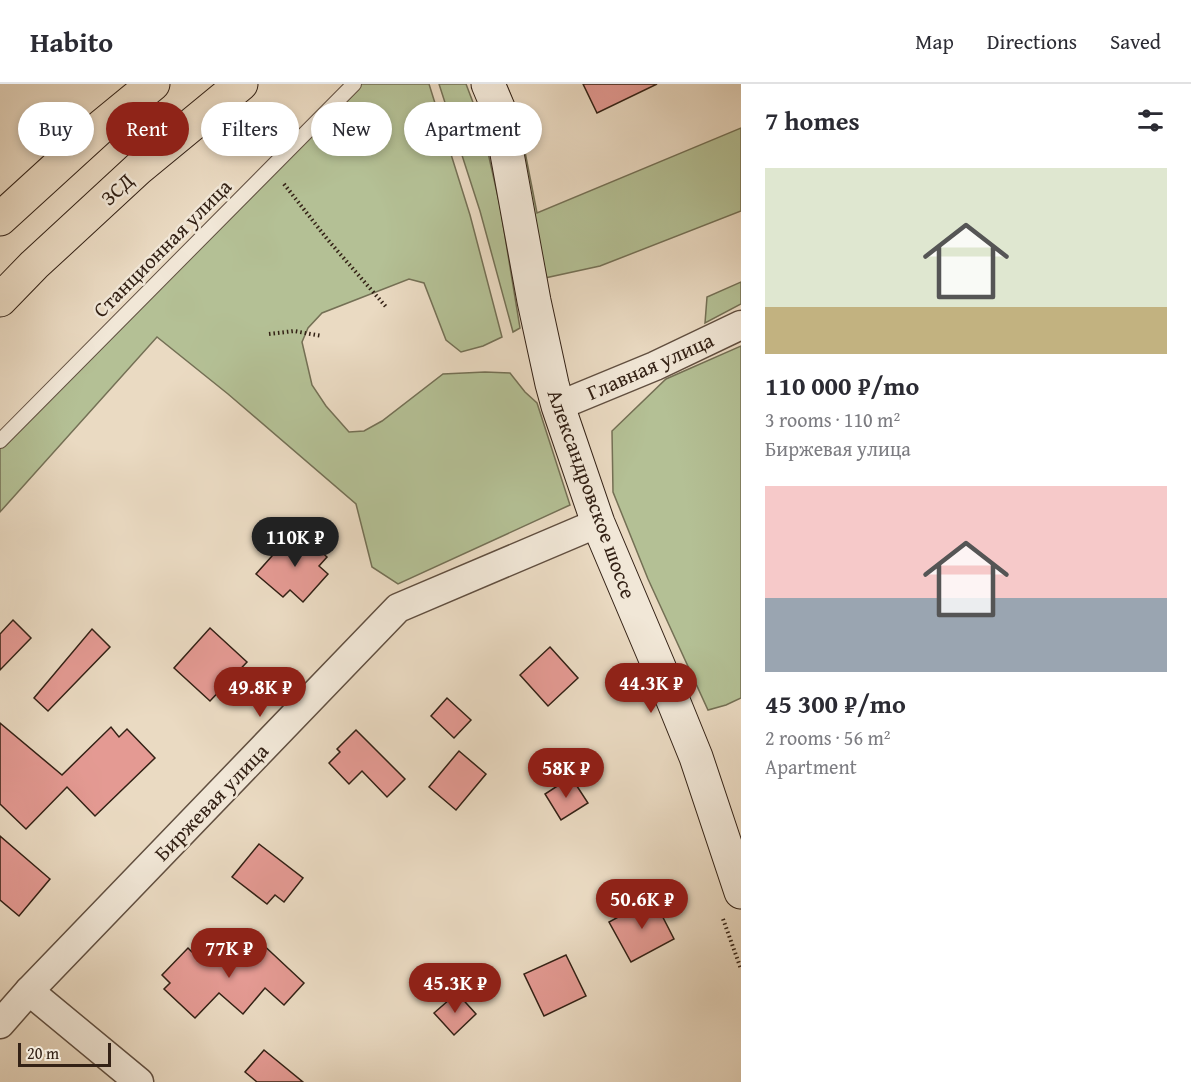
<!DOCTYPE html>
<html lang="en">
<head>
<meta charset="utf-8">
<style>
	:root { --surface:#fff; --page:#f7f7f7; --text:#2b2b33; --muted:#7c7c81; --line:#e1e1e2; --accent:#8f2418 }
	body { margin:0; font-family:"Gentium Book Plus",serif; background:var(--page); color:var(--text); height:100vh; display:flex; flex-direction:column; font-size:22px; white-space:nowrap }
	* { box-sizing:border-box; margin:0 }
	p { font-size:20px; color:var(--muted) }
	.icon { flex:none; width:33px; height:33px; fill:none; stroke:currentColor; stroke-width:2; stroke-linecap:round; stroke-linejoin:round }
	.map { position:relative; flex:1; overflow:hidden }
	.panel { display:flex; flex-direction:column; background:var(--surface); width:450px }
	.panel>* { flex:none }
	.top-card { position:absolute; left:18px; top:18px; width:570px; height:54px; display:flex; gap:12px }
	.scale { position:absolute; left:18px; bottom:15px; width:93px; box-sizing:border-box; padding-left:6px; border:3px solid #332115; border-top:0; font-size:16px; line-height:21px; white-space:nowrap; color:#332115; -webkit-text-stroke:4px #f1e7d7; paint-order:stroke }
	.price { position:absolute; translate:-50% -51px; padding:0 14px; border-radius:21px; background:var(--accent); color:#fff; font-size:20px; line-height:39px; filter:drop-shadow(0 2px 3px #0008) }
	.price::after { content:''; position:absolute; left:50%; top:36px; width:18px; height:14px; margin-left:-9px; background:inherit; clip-path:polygon(0 0,100% 0,50% 100%) }
	.price.current { background:#222; color:#fff }
	ul { padding:0; list-style:none }
	li { display:grid; align-content:center; gap:12px; height:318px; padding:0 24px }
	li span { display:grid; place-items:center; height:186px; border-radius:0px; color:#555 }
	li>.icon { margin-inline-start:auto }
	span .icon { width:108px; height:108px; fill:#fffc; stroke-width:1 }
	li b { font-size:26px }
	h2 { display:flex; justify-content:space-between; align-items:center; height:72px; padding:0 24px; font-size:26px }
	.tag { padding:0 21px; border-radius:27px; background:var(--surface); box-shadow:0 3px 9px #0003; font-size:21px; line-height:54px }
	.tag.current { background:var(--accent); color:#fff }
	header { display:flex; align-items:center; gap:36px; box-sizing:border-box; height:84px; padding:0 30px; background:var(--surface); border-bottom:2px solid var(--line) }
	header strong { font-size:28px }
	nav { display:flex; gap:33px; margin-inline-start:auto; font-size:21px }
	main { display:flex; flex:1; min-height:0 }
	.map>svg:first-child { display:block }
	.green { fill:#b4c095; stroke:#747055; stroke-width:1.5 }
	.building { fill:#e49a93; stroke:#332115; stroke-width:1.5 }
	.lines { fill:none; stroke-linecap:round; stroke-linejoin:round }
	.lane-casing { stroke:#614f40; stroke-width:16 }
	.street-casing { stroke:#614f40; stroke-width:31 }
	.secondary-casing { stroke:#332115; stroke-width:35 }
	.highway-casing { stroke:#332115; stroke-width:35 }
	.path { stroke:#332115; stroke-width:4; stroke-dasharray:1.5 3; stroke-linecap:butt }
	.lane { stroke:#f1e7d7; stroke-width:14 }
	.street { stroke:#f1e7d7; stroke-width:28 }
	.secondary { stroke:#f1e7d7; stroke-width:33 }
	.highway { stroke:#eadac2; stroke-width:33 }
	.labels { text-anchor:middle; dominant-baseline:central; stroke-width:5; stroke-linejoin:round; paint-order:stroke }
	.street-label { font-size:21px; fill:#332115; stroke:#f1e7d7 }
</style>
</head>
<body>
<header>
<strong>Habito</strong>
<nav><a>Map</a><a>Directions</a><a>Saved</a></nav>
</header>
<main>
<div class="map">
<svg width="741" height="998" viewBox="0 0 741 998">
	<rect width="100%" height="100%" fill="#eadac2"/>
	<filter id="stains"><feTurbulence type="fractalNoise" baseFrequency=".00333" numOctaves="4"/><feColorMatrix values="0 0 0 0 .2 0 0 0 0 .09 0 0 0 0 .02 0 0 0 .5 -.17"/></filter>
	<radialGradient id="worn" r=".72"><stop offset=".6" stop-color="#630" stop-opacity="0"/><stop offset="1" stop-color="#630" stop-opacity=".3"/></radialGradient>
	<g class="green">
		<path d="M 359,0 L 429,0 L 470,131 L 502,253 L 483,262 L 461,268 L 446,256 L 424,199 L 409,195 L 322,229 L 308,244 L 302,258 L 312,301 L 326,322 L 349,348 L 364,347 L 382,337 L 443,290 L 485,288 L 510,289 L 525,308 L 537,319 L 570,421 L 398,500 L 372,483 L 356,420 L 228,310 L 157,253 L 0,428 L 0,357 Z"/>
		<path d="M 439,0 L 466,0 L 482,42 L 500,122 L 520,244 L 513,248 L 480,127 Z"/>
		<path d="M 506,0 L 517,27 L 537,129 L 741,44 L 741,127 L 600,182 L 531,197 Z"/>
		<path d="M 741,198 L 741,220 L 705,239 L 707,213 Z"/>
		<path d="M 741,262 L 741,614 L 726,621 L 708,626 L 648,495 L 613,408 L 612,347 L 666,295 Z"/>
	</g>
	<g class="building">
		<path d="M 583,0 L 657,0 L 597,29 Z"/>
		<path d="M 296,445 L 327,473 L 319,482 L 328,490 L 303,518 L 290,506 L 283,513 L 256,490 Z"/>
		<path d="M 13,536 L 31,554 L 0,586 L 0,550 Z"/>
		<path d="M 210,544 L 247,578 L 210,617 L 174,584 Z"/>
		<path d="M 92,545 L 110,563 L 48,627 L 34,614 Z"/>
		<path d="M 550,563 L 578,594 L 548,622 L 520,591 Z"/>
		<path d="M 447,614 L 471,636 L 454,654 L 431,632 Z"/>
		<path d="M 0,639 L 62,691 L 111,643 L 119,653 L 127,645 L 155,674 L 95,732 L 67,703 L 26,745 L 0,720 Z"/>
		<path d="M 356,646 L 405,695 L 387,713 L 362,687 L 349,700 L 329,679 L 340,668 L 337,665 Z"/>
		<path d="M 459,667 L 486,690 L 456,726 L 429,703 Z"/>
		<path d="M 571,693 L 588,719 L 561,736 L 545,710 Z"/>
		<path d="M 0,752 L 50,795 L 19,832 L 0,816 Z"/>
		<path d="M 259,760 L 303,794 L 284,818 L 275,811 L 267,820 L 232,793 Z"/>
		<path d="M 653,814 L 674,855 L 631,878 L 609,838 Z"/>
		<path d="M 258,856 L 304,899 L 284,921 L 265,904 L 243,930 L 219,909 L 195,934 L 164,905 L 170,899 L 162,891 L 188,864 L 196,872 L 204,863 L 229,887 Z"/>
		<path d="M 566,871 L 586,912 L 544,932 L 524,890 Z"/>
		<path d="M 457,909 L 476,930 L 454,951 L 434,929 Z"/>
		<path d="M 264,966 L 303,998 L 257,998 L 245,988 Z"/>
	</g>
	<g class="lines">
		<defs>
			<path id="lane" d="M 0,357 L 354,0"/>
			<g id="street">
				<path d="M 558,322 L 655,282 L 741,241"/>
				<path d="M 29,907 L 139,998"/>
				<path d="M 0,940 L 29,907 L 398,524 L 598,439"/>
			</g>
			<path id="secondary" d="M 488,0 L 499,26 L 534,217 L 552,300 L 558,322 L 598,439 L 670,609 L 696,673 L 741,808"/>
			<g id="highway">
				<path d="M 0,135 L 103,41 L 153,0"/>
				<path d="M 0,216 L 34,181 L 139,84 L 241,0"/>
			</g>
		</defs>
		<use href="#lane" class="lane-casing"/>
		<use href="#street" class="street-casing"/>
		<use href="#secondary" class="secondary-casing"/>
		<use href="#highway" class="highway-casing"/>
		<g class="path">
			<path d="M 284,100 L 328,156 L 387,224"/>
			<path d="M 269,250 L 294,247 L 322,252"/>
			<path d="M 723,835 L 741,885"/>
		</g>
		<use href="#lane" class="lane"/>
		<use href="#street" class="street"/>
		<use href="#secondary" class="secondary"/>
		<use href="#highway" class="highway"/>
	</g>
	<g class="labels">
		<g class="street-label">
			<text transform="translate(117 105) rotate(-43)">ЗСД</text>
			<text transform="translate(162 164) rotate(-45)">Станционная улица</text>
			<text transform="translate(650 282) rotate(-24)">Главная улица</text>
			<text transform="translate(592 410) rotate(70)">Александровское шоссе</text>
			<text transform="translate(211 718) rotate(-46)">Биржевая улица</text>
		</g>
	</g>
	<rect width="100%" height="100%" filter="url(#stains)"/>
	<rect width="100%" height="100%" fill="url(#worn)"/>
</svg>
<div class="scale">20 m</div>
<b class="price current" style="left:295px;top:484px">110K ₽</b>
<b class="price" style="left:651px;top:630px">44.3K ₽</b>
<b class="price" style="left:260px;top:634px">49.8K ₽</b>
<b class="price" style="left:566px;top:715px">58K ₽</b>
<b class="price" style="left:642px;top:846px">50.6K ₽</b>
<b class="price" style="left:229px;top:895px">77K ₽</b>
<b class="price" style="left:455px;top:930px">45.3K ₽</b>
<div class="top-card">
<a class="tag">Buy</a>
<a class="tag current">Rent</a>
<a class="tag">Filters</a>
<a class="tag">New</a>
<a class="tag">Apartment</a>
</div>
</div>
<section class="panel">
<h2>7 homes<svg class="icon" aria-label="filters" viewBox="0 0 24 24"><path d="M4 7h16M4 17h16"/><circle cx="9" cy="7" r="2"/><circle cx="15" cy="17" r="2"/></svg></h2>
<ul>
<li><span style="background:linear-gradient(#dfe7d0 75%,#c2b280 0)"><svg class="icon" aria-label="home" viewBox="0 0 24 24"><path d="M3 11l9-7 9 7M6 9v11h12V9"/></svg></span><div><b>110 000 ₽/mo</b><p>3 rooms · 110 m²</p><p>Биржевая улица</p></div></li>
<li><span style="background:linear-gradient(#f6c9c9 60%,#9aa5b1 0)"><svg class="icon" aria-label="home" viewBox="0 0 24 24"><path d="M3 11l9-7 9 7M6 9v11h12V9"/></svg></span><div><b>45 300 ₽/mo</b><p>2 rooms · 56 m²</p><p>Apartment</p></div></li>
</ul>
</section>
</main>
</body>
</html>
